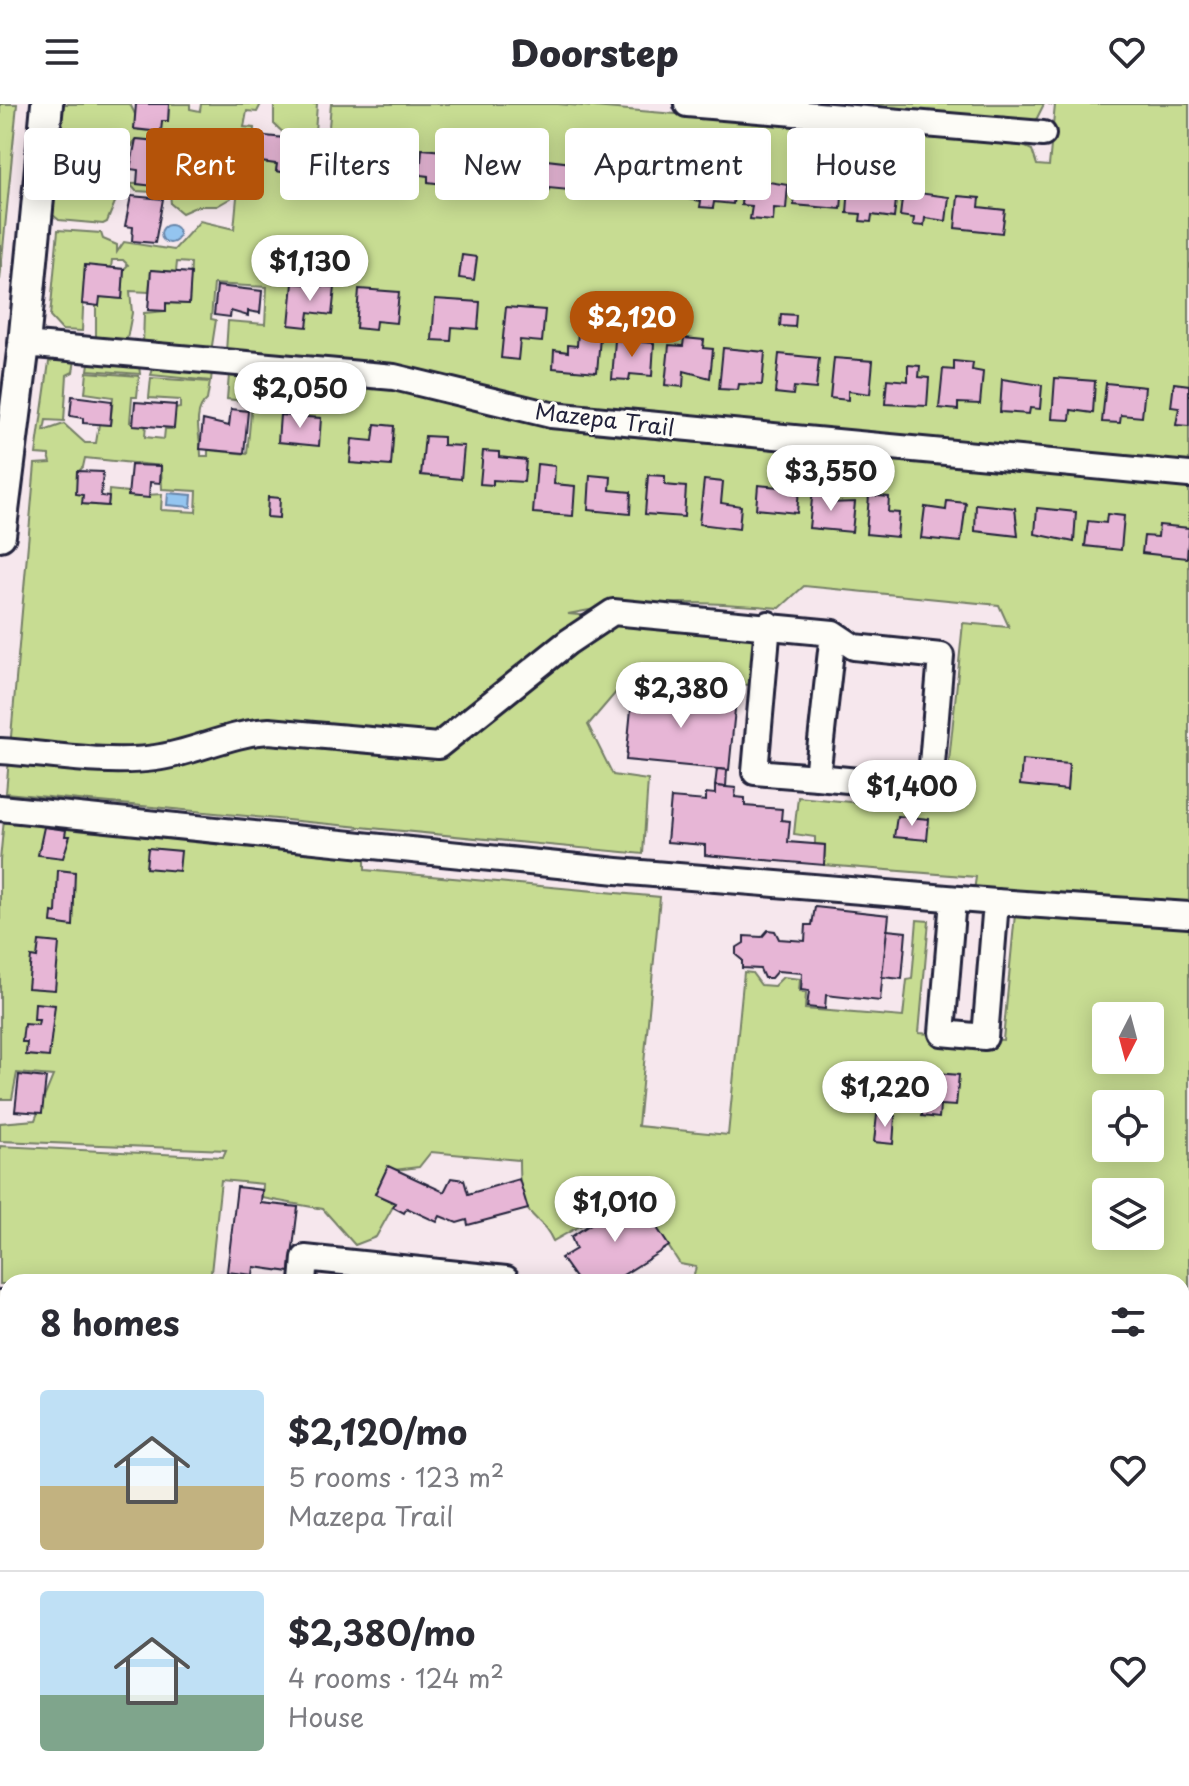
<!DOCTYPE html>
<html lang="en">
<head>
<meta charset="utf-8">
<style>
	:root { --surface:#fff; --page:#f7f7f7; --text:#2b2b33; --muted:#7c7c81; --line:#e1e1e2; --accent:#b45309 }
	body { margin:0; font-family:"Playpen Sans",sans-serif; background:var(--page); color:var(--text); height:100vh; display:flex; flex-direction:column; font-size:30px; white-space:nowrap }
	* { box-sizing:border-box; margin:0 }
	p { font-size:26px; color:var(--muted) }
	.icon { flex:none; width:44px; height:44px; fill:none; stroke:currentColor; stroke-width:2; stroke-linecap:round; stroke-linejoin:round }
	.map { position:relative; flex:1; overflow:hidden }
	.side { position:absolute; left:0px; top:1170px; width:1190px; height:512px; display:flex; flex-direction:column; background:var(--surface); border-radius:24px 24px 0 0; box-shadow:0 4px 20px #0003 }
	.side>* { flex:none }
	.top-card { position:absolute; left:24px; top:24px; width:1142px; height:72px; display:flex; gap:16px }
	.needle { width:52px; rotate:186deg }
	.tools { position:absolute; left:1092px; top:898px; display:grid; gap:16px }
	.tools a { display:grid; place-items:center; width:72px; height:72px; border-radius:8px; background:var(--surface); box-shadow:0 4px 20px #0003; font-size:40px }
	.price { position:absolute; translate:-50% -68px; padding:0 18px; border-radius:28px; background:#fff; color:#222; font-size:26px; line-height:52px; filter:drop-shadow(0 2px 4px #0008) }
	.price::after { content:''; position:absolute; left:50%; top:48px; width:24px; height:18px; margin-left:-12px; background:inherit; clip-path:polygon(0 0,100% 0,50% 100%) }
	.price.selected { background:var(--accent); color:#fff }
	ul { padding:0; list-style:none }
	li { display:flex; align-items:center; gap:24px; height:200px; padding:0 40px }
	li+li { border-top:2px solid var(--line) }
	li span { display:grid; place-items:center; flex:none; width:224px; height:160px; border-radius:8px; color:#555 }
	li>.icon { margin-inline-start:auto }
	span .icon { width:96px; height:96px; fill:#fffc; stroke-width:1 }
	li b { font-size:34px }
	h2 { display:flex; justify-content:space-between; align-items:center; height:96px; padding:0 40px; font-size:34px }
	.chip { padding:0 28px; border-radius:8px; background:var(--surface); box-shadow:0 4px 20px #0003; font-size:28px; line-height:72px }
	.chip.selected { background:var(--accent); color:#fff }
	header { display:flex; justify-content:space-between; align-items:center; height:104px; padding:0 40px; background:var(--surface); font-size:36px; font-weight:800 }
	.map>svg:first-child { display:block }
	.green { fill:#c7dc92; stroke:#747f66; stroke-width:2; fill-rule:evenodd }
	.water { fill:#94c5f0; stroke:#6684a8; stroke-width:2 }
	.building { fill:#e7b6d6; stroke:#22223b; stroke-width:2 }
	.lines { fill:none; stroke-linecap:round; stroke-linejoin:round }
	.minor-casing { stroke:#22223b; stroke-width:30 }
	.major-casing { stroke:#22223b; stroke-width:36 }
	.minor { stroke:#fdfcf7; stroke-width:24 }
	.major { stroke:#fdfcf7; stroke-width:30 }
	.labels { text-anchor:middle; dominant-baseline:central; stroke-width:6; stroke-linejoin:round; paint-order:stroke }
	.street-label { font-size:22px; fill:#22223b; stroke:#fdfcf7 }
</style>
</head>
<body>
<header><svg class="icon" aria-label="menu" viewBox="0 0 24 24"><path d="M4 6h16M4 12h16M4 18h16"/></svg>Doorstep<svg class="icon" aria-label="heart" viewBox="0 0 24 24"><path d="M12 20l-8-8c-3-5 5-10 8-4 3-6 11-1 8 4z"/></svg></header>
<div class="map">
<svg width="1189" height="1682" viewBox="0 0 1189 1682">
	<rect width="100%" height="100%" fill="#f6e7ed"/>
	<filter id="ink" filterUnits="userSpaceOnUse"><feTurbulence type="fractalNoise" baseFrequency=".0125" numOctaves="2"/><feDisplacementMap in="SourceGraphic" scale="16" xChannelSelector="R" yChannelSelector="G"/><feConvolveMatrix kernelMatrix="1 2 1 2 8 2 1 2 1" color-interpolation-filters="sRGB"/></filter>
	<g filter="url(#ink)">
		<g class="green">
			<path d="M 0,0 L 17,0 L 0,176 Z"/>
			<path d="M 63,0 L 130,0 L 141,22 L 139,26 L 160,28 L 162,17 L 168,17 L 169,0 L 190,0 L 190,5 L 200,7 L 201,0 L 261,0 L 257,8 L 247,7 L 244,23 L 254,24 L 253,57 L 277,60 L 276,67 L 304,70 L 305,36 L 290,35 L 274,20 L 274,0 L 317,0 L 312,71 L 305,70 L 304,76 L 348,79 L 349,66 L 360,66 L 363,37 L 328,34 L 331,0 L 558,0 L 1017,39 L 1032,46 L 1037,61 L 1049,62 L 1055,1 L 1048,0 L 1189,0 L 1189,361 L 603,311 L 226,248 L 228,217 L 265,220 L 267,183 L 214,180 L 211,215 L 216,216 L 211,248 L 143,241 L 144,209 L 165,207 L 166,199 L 189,200 L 191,159 L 177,158 L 176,168 L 151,166 L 149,188 L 130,187 L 132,209 L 126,240 L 96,237 L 96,201 L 100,193 L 122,195 L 124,165 L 128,161 L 123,156 L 112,156 L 111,164 L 85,162 L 82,227 L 62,226 L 50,213 L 58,126 L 101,129 L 103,135 L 117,141 L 117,148 L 124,138 L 174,146 L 200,117 L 234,125 L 242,40 L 184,33 L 166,38 L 135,35 L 132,42 L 119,44 L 103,57 L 111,61 L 122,81 L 107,118 L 103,120 L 59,116 L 53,111 L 57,75 L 94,74 C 82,63 70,68 58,60 Z"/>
			<path d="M 783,0 L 1044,0 L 1035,18 Z"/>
			<path d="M 198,41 L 237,45 L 231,94 L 217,102 L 198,102 L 182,109 L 171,100 L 170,89 L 136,87 L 130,80 L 163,79 L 165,54 L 175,54 L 175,44 L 194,46 Z"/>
			<path d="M 61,255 L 75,256 L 73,268 L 67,271 L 64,317 L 46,316 L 44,327 L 64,320 L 85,339 L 96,339 L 99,320 L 110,321 L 113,293 L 85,289 L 87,268 L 139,272 L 137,293 L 132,293 L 130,318 L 146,319 L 145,333 L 164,335 L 165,325 L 173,325 L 175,305 L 180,304 L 180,296 L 149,294 L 151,274 L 210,278 L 207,296 C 191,309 201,334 201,352 L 208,352 L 208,346 L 247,350 L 252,298 L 227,295 L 229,271 L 387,284 L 526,318 L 601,330 L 1189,383 L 1189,806 L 974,787 L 976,773 L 824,761 L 825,741 L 815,740 L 815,733 L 794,730 L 798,693 L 944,707 L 963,519 L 1009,523 L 999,501 L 804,482 L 780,504 C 709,498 639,495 568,510 L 755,527 L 750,581 L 629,573 L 588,621 L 613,671 L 648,676 L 643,750 L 6,689 L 35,360 L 51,359 L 49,351 L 36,350 L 49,258 ZM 85,354 L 161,362 L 162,385 L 197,387 L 196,408 L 161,406 L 162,390 L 129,392 L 128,388 L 109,386 L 108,402 L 83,400 L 85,386 L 77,369 L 83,363 Z"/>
			<path d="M 98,258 L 139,261 L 140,270 L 88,266 L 89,259 Z"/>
			<path d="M 154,262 L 212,267 L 211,277 L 151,271 Z"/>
			<path d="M 4,715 L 365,753 L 365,766 L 660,793 L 638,1022 L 728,1031 L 744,868 L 752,869 L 761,881 L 774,882 L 783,873 L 800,875 L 799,888 L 806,889 L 805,905 L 903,913 L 907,876 L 912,875 L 917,816 L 929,817 L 919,929 L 1003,936 L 1015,810 L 1078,812 L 1189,824 L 1189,1387 L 1182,1382 L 1182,1178 L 773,1178 L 763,1174 L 758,1178 L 692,1178 L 696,1163 L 680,1160 L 635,1091 L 553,1137 C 545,1120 539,1119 529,1107 C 519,1095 519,1071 519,1056 L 431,1048 L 419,1063 L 386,1067 L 375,1090 L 395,1099 L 376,1133 L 355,1141 L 323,1105 L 262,1094 L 263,1080 L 221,1076 L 210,1178 L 0,1180 L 0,1042 L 223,1053 L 226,1046 L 0,1037 L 0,1019 L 35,1016 L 53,972 L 17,969 L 12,995 L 0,995 L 0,757 ZM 1106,912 L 1150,912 L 1150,956 L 1106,956 ZM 1106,1000 L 1150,1000 L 1150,1044 L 1106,1044 ZM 1106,1088 L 1150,1088 L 1150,1132 L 1106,1132 Z"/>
			<path d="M 0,1211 L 8,1212 L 8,1331 L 0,1330 Z"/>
			<path d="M 0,1360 L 8,1360 L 8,1634 L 0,1634 L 0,1516 L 6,1515 L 8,1497 L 0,1495 Z"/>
			<path d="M 1182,1385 L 1184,1403 L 1189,1404 L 1189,1682 L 139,1682 L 140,1674 L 1182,1674 Z"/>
			<path d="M 0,1642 L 8,1642 L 8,1674 L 98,1674 L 97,1682 L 0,1682 Z"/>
		</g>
		<g class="water">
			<circle cx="170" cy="130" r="9"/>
			<path d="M 168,389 L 192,391 L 191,403 L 167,401 Z"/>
		</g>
		<g class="building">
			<path d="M 136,0 L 169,0 L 168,17 L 162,17 L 161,28 L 134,25 Z"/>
			<path d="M 255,31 L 305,36 L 302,63 L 289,62 L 288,69 L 276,67 L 277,60 L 253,57 Z"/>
			<path d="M 184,33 L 195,34 L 194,46 L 182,45 Z"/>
			<path d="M 136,35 L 158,37 L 154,82 L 137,80 L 138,66 L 130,65 Z"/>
			<path d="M 333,39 L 362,42 L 359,65 L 349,64 L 347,74 L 338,73 L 339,65 L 333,64 L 331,77 L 311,74 L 315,43 L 332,46 Z"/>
			<path d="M 382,42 L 415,47 L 411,71 L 384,68 L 382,79 L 365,77 L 368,49 L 381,51 Z"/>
			<path d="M 422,45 L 465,49 L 463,76 L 444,74 L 443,80 L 428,78 L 428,72 L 420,71 Z"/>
			<path d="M 475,50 L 521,54 L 519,81 L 501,80 L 501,87 L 472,85 Z"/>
			<path d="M 529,54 L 572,59 L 569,86 L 549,84 L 548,89 L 526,81 Z"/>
			<path d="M 582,60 L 629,65 L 627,90 L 593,87 L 592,93 L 580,91 Z"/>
			<path d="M 635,64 L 682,68 L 680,94 L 633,90 Z"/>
			<path d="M 690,69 L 736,73 L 733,100 L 714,98 L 713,104 L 700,103 L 701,97 L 687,95 Z"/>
			<path d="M 743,74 L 788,81 L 786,105 L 774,104 L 773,117 L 750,115 L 752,102 L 741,101 Z"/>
			<path d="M 796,77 L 843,81 L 841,105 L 794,101 Z"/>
			<path d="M 849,82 L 897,87 L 894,114 L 872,111 L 871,118 L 860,117 L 861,110 L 847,109 Z"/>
			<path d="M 903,87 L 949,93 L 946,117 L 925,114 L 924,122 L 913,121 L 914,114 L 900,112 Z"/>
			<path d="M 131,92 L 163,95 L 155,139 L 132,137 L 133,123 L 125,122 Z"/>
			<path d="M 958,92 L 980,94 L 979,103 L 1005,106 L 1002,129 L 955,124 Z"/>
			<path d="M 462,151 L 477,153 L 474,176 L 459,174 Z"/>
			<path d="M 85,161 L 124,165 L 122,195 L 100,193 L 99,202 L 82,200 Z"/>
			<path d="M 151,166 L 191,169 L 189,200 L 166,199 L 166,207 L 148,206 Z"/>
			<path d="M 293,179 L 335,183 L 332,211 L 309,208 L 307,223 L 289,221 Z"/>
			<path d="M 217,182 L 262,187 L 260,209 L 248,207 L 248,212 L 231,207 L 230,213 L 214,211 Z"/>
			<path d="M 359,185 L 399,188 L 396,219 L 376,217 L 375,226 L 356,224 Z"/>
			<path d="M 435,195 L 480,198 L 478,225 L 452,223 L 451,237 L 432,236 Z"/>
			<path d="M 506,203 L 545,206 L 542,238 L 520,236 L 518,256 L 501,254 Z"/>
			<path d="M 781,210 L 796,211 L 795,223 L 780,222 Z"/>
			<path d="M 588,221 L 601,222 L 597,268 L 553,264 L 554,246 L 568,248 L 568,241 L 577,242 L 578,227 L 587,228 Z"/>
			<path d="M 684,234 L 704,236 L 703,244 L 713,245 L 710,274 L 684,267 L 683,283 L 665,281 L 669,241 L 683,242 Z"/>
			<path d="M 615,236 L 654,239 L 652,272 L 630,270 L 629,276 L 612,275 Z"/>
			<path d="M 723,244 L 765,248 L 762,281 L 739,280 L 738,286 L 719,285 Z"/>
			<path d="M 779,250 L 819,254 L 816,285 L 794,283 L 793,291 L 775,289 Z"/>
			<path d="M 834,254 L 873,257 L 870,290 L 848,287 L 848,296 L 830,294 Z"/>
			<path d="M 954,257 L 973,259 L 972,266 L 983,268 L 980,300 L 958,299 L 958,306 L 939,304 L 943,265 L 954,266 Z"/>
			<path d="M 908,261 L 920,262 L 919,273 L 929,274 L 927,302 L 885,300 L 887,275 L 908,277 Z"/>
			<path d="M 1055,274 L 1095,277 L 1093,309 L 1071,306 L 1070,316 L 1052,315 Z"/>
			<path d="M 1002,275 L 1042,281 L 1040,305 L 1030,304 L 1029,310 L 1000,308 Z"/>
			<path d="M 1106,279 L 1145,283 L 1142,313 L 1121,311 L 1120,319 L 1102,318 Z"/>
			<path d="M 1174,279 L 1189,281 L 1189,322 L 1176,321 L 1179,304 L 1171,303 Z"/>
			<path d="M 72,292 L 112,297 L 110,321 L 83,319 L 83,314 L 70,312 Z"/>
			<path d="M 135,298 L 176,301 L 174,324 L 133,321 Z"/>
			<path d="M 231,305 L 248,307 L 244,349 L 200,345 L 203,316 L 229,322 Z"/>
			<path d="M 280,311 L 321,314 L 319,342 L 278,338 Z"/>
			<path d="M 375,320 L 394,322 L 391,362 L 350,359 L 352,335 L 373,337 Z"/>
			<path d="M 425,332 L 443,333 L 443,341 L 464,342 L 461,375 L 421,371 Z"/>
			<path d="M 483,347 L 499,348 L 499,353 L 526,356 L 524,378 L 493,376 L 493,381 L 480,380 Z"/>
			<path d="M 537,360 L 555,362 L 554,380 L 575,382 L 573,412 L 533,409 Z"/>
			<path d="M 131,361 L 161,362 L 160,379 L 150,378 L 149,394 L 128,392 Z"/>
			<path d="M 77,367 L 103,368 L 101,392 L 109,393 L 108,402 L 82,400 L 83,391 L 76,390 Z"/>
			<path d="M 590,371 L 611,373 L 610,386 L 631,388 L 630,410 L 588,406 Z"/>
			<path d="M 648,371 L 665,372 L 665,381 L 686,383 L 684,413 L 645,410 Z"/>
			<path d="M 704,376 L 723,378 L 721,399 L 741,402 L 739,425 L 699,420 Z"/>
			<path d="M 758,381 L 799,385 L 797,409 L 756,405 Z"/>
			<path d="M 813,385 L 829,387 L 828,399 L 855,398 L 852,428 L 809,424 Z"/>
			<path d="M 869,391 L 889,393 L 888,408 L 899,409 L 897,433 L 866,430 Z"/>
			<path d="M 268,393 L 280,394 L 279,414 L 267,413 Z"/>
			<path d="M 947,397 L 966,399 L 961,438 L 921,434 L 925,403 L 946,406 Z"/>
			<path d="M 976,400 L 1015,404 L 1018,432 L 975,427 Z"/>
			<path d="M 1037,404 L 1076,408 L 1074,438 L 1035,430 Z"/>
			<path d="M 1107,410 L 1124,412 L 1121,446 L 1085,442 L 1088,417 L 1106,419 Z"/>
			<path d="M 1159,421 L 1189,424 L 1187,454 L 1142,449 L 1144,432 L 1158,433 Z"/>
			<path d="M 633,585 L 736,595 L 729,666 L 626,656 Z"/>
			<path d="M 1022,656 L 1069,660 L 1067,686 L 1020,681 Z"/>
			<path d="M 717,665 L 727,666 L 726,683 L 715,682 Z"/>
			<path d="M 715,682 L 736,684 L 735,693 L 745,694 L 745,702 L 782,705 L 781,716 L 790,717 L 788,738 L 825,741 L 824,761 L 705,751 L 705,741 L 667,738 L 671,694 L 706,697 L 706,689 L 715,690 Z"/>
			<path d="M 897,712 L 929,715 L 927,736 L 894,733 Z"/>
			<path d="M 44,723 L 66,726 L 65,732 L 70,732 L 63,754 L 38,751 Z"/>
			<path d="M 148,744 L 181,747 L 179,767 L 146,764 Z"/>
			<path d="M 58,766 L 75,768 L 73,822 L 51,819 L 52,808 L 56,809 Z"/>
			<path d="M 815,803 L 889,811 L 880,897 L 826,891 L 825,905 L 807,903 L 809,887 L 801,886 L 802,869 L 777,867 L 771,874 L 764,874 L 760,865 L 742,864 L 742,856 L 736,851 L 736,844 L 744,839 L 744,832 L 762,833 L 768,826 L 775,827 L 779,835 L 805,837 L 806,821 L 812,821 Z"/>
			<path d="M 887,826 L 906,828 L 902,875 L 882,873 Z"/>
			<path d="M 39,837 L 59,839 L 55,886 L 28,884 L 31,853 L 37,854 Z"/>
			<path d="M 35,899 L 55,901 L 49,953 L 26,951 L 27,938 L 22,938 L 24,920 L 38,921 L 39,916 L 34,916 Z"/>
			<path d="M 912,967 L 959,971 L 956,1002 L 940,1001 L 939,1014 L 922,1012 L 923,998 L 910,997 Z"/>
			<path d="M 19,971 L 46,974 L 42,1009 L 15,1007 Z"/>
			<path d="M 877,1011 L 895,1012 L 893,1040 L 874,1038 Z"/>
			<path d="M 388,1062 L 444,1088 L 451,1074 L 464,1076 L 468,1090 L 519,1075 L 528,1105 L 468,1121 L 467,1116 L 457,1119 L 440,1112 L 437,1118 L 407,1104 L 404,1109 L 393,1103 L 395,1099 L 375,1090 Z"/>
			<path d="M 237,1083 L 262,1086 L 261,1099 L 298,1103 L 290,1168 L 254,1163 L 253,1171 L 227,1168 Z"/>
			<path d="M 635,1091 L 669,1142 L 612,1178 L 578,1178 L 561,1154 L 576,1145 L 571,1133 Z"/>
			<path d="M 0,1391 L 8,1392 L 2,1447 L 0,1446 Z"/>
			<path d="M 1186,1591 L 1189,1592 L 1188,1640 L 1182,1637 L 1182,1598 Z"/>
			<path d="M 14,1674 L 59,1674 L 58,1682 L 13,1682 Z"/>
			<path d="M 101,1674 L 140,1674 L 139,1682 L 98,1682 Z"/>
			<path d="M 159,1674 L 192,1674 L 191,1682 L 158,1682 Z"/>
			<path d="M 207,1674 L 247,1674 L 246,1682 L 206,1682 Z"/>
			<path d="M 261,1674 L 302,1678 L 301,1682 L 259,1682 Z"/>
			<path d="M 924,1674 L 929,1674 L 934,1682 L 911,1682 Z"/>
			<path d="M 944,1674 L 969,1674 L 958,1682 L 950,1682 Z"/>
			<path d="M 1140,1674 L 1166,1674 L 1160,1682 L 1151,1682 Z"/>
		</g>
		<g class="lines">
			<defs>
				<g id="minor">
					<path d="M 687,0 L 1043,30"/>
					<path d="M 24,240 L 394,273 L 551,311 L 1189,371"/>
					<path d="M 768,520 L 755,668 L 817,673"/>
					<path d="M 0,647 C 50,650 104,661 155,654 C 194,649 229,629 269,627 L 438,642 L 568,538 L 613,508 L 833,529 L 854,543 L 941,552 L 930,684 L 817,673 L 833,529"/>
					<path d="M 0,704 L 617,767 L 996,798 L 985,933 L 942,929 L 953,796"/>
					<path d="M 996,798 L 1189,811"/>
					<path d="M 303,1178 L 305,1154 L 506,1175 L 508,1178"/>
					<path d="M 0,1199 L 8,1200"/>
					<path d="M 0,1350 L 8,1350"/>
					<path d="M 799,1674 L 801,1682"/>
					<path d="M 447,1682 L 449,1674"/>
					<path d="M 1049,1682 L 1057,1674"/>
				</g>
				<path id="major" d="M 0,431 L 24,240 L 47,0"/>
			</defs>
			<use href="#minor" class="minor-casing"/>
			<use href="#major" class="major-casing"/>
			<use href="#minor" class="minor"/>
			<use href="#major" class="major"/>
		</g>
	</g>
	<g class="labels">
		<g class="street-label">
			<text transform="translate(605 314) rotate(7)">Mazepa Trail</text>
		</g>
	</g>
</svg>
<div class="tools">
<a><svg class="needle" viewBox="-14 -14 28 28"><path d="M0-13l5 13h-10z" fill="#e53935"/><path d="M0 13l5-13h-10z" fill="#7c7c81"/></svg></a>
<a><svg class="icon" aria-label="locate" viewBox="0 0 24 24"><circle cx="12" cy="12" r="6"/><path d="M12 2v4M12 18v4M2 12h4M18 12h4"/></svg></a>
<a><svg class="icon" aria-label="layers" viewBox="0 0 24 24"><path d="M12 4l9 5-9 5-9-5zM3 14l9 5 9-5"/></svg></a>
</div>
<b class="price" style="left:310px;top:199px">$1,130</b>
<b class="price selected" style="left:632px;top:255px">$2,120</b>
<b class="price" style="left:300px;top:326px">$2,050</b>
<b class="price" style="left:831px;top:409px">$3,550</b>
<b class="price" style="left:681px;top:626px">$2,380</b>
<b class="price" style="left:912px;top:724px">$1,400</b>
<b class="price" style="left:885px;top:1025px">$1,220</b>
<b class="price" style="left:615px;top:1140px">$1,010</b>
<div class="top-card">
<a class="chip">Buy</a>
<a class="chip selected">Rent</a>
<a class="chip">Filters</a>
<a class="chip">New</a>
<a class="chip">Apartment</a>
<a class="chip">House</a>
</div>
<section class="side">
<h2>8 homes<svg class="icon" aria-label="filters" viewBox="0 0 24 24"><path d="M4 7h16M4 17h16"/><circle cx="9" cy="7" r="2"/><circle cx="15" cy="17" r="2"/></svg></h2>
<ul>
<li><span style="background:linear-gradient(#bfe0f5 60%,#c2b280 0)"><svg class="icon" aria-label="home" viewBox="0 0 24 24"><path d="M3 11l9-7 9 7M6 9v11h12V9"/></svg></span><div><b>$2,120/mo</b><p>5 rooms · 123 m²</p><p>Mazepa Trail</p></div><svg class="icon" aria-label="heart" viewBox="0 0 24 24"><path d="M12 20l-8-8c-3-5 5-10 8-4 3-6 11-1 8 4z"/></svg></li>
<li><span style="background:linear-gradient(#bfe0f5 65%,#7fa58c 0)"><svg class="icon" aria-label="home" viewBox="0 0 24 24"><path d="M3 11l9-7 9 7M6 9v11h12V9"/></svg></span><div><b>$2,380/mo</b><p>4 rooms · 124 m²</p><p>House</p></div><svg class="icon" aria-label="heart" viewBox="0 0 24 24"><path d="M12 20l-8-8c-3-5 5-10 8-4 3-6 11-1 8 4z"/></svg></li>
</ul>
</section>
</div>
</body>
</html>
